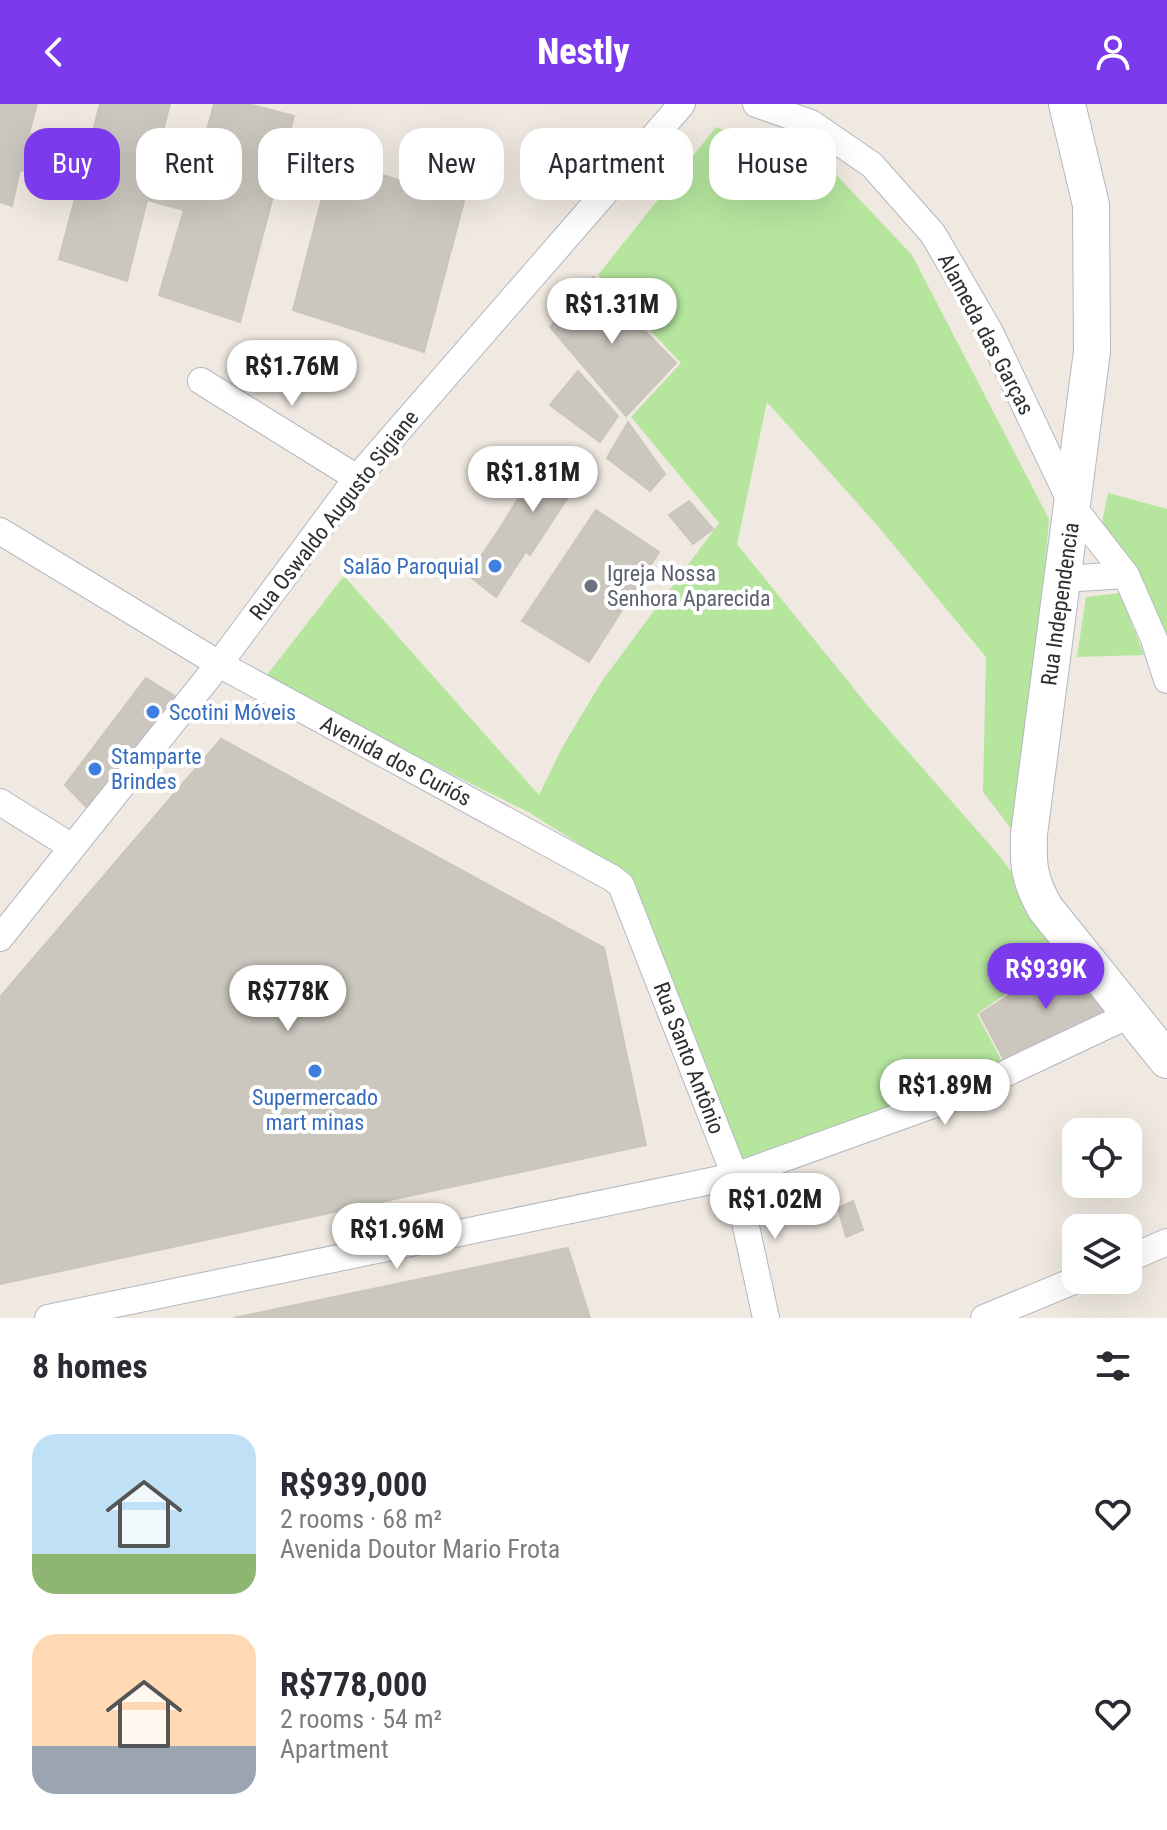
<!DOCTYPE html>
<html lang="en">
<head>
<meta charset="utf-8">
<style>
	:root { --surface:#fff; --page:#f7f7f7; --text:#2b2b33; --muted:#7c7c81; --accent:#7c3aed }
	body { margin:0; font-family:"Roboto Condensed",sans-serif; background:var(--page); color:var(--text); height:100vh; display:flex; flex-direction:column; font-size:30px; white-space:nowrap }
	* { box-sizing:border-box; margin:0 }
	p { font-size:26px; color:var(--muted) }
	.icon { flex:none; width:44px; height:44px; fill:none; stroke:currentColor; stroke-width:2; stroke-linecap:round; stroke-linejoin:round }
	.map { position:relative; height:1214px; overflow:hidden }
	.side { display:flex; flex-direction:column; background:var(--surface); flex:1 }
	.side>* { flex:none }
	.hud { position:absolute; left:24px; top:24px; width:1120px; height:72px; display:flex; gap:16px }
	.buttons { position:absolute; left:1062px; top:1014px; display:grid; gap:16px }
	.buttons a { display:grid; place-items:center; width:80px; height:80px; border-radius:16px; background:var(--surface); box-shadow:0 8px 32px #0002; font-size:40px }
	.price { position:absolute; translate:-50% -68px; padding:0 18px; border-radius:28px; background:#fff; color:#222; font-size:26px; line-height:52px; filter:drop-shadow(0 2px 4px #0008) }
	.price::after { content:''; position:absolute; left:50%; top:48px; width:24px; height:18px; margin-left:-12px; background:inherit; clip-path:polygon(0 0,100% 0,50% 100%) }
	.price.on { background:var(--accent); color:#fff }
	ul { padding:0; list-style:none }
	li { display:flex; align-items:center; gap:24px; height:200px; padding:0 32px }
	li span { display:grid; place-items:center; flex:none; width:224px; height:160px; border-radius:24px; color:#555 }
	li>.icon { margin-inline-start:auto }
	span .icon { width:96px; height:96px; fill:#fffc; stroke-width:1 }
	li b { font-size:34px }
	h2 { display:flex; justify-content:space-between; align-items:center; height:96px; padding:0 32px; font-size:34px }
	.chip { padding:0 28px; border-radius:24px; background:var(--surface); box-shadow:0 8px 32px #0002; font-size:28px; line-height:72px }
	.chip.on { background:var(--accent); color:#fff }
	header { display:flex; justify-content:space-between; align-items:center; height:104px; padding:0 32px; background:var(--accent); color:#fff; font-size:36px; font-weight:800 }
	.map>svg:first-child { display:block }
	.green { fill:#b6e59e }
	.building { fill:#cbc7bf; stroke:#cbc5ba; stroke-width:2 }
	.lines { fill:none; stroke-linecap:round; stroke-linejoin:round }
	.street-casing { stroke:#b4b7c1; stroke-width:28 }
	.secondary-casing { stroke:#b4b7c1; stroke-width:38 }
	.street { stroke:#fff; stroke-width:26 }
	.secondary { stroke:#fff; stroke-width:36 }
	.shop-dot { fill:#3f7fe0; stroke:#fff; stroke-width:3 }
	.worship-dot { fill:#6b7280; stroke:#fff; stroke-width:3 }
	.labels { text-anchor:middle; dominant-baseline:central; stroke-width:8; stroke-linejoin:round; paint-order:stroke }
	.street-label { font-size:22px; fill:#2e2e2e; stroke:#fff }
	.shop-label { font-size:22px; fill:#366cbe; stroke:#fff; text-anchor:start }
	.worship-label { font-size:22px; fill:#5b616d; stroke:#fff; text-anchor:start }
</style>
</head>
<body>
<header><svg class="icon" aria-label="back" viewBox="0 0 24 24"><path d="M15 5l-7 7 7 7"/></svg>Nestly<svg class="icon" aria-label="person" viewBox="0 0 24 24"><circle cx="12" cy="8" r="4"/><path d="M4 21q1-7 8-7t8 7"/></svg></header>
<div class="map">
<svg width="1167" height="1214" viewBox="0 0 1167 1214">
	<rect width="100%" height="100%" fill="#efe9e1"/>
	<g class="green">
		<path d="M 716,23 L 828,62 L 912,151 L 1049,415 L 1022,739 L 983,688 L 986,553 L 876,420 L 767,298 L 737,440 L 868,602 L 997,749 L 1070,845 L 977,910 L 1006,965 L 736,1065 L 625,769 L 530,709 L 263,576 L 344,472 L 539,691 L 563,642 L 602,577 L 719,419 L 631,313 L 681,259 L 598,171 Z"/>
		<path d="M 1108,389 L 1167,405 L 1167,540 L 1141,472 L 1100,428 Z"/>
		<path d="M 1120,489 L 1144,551 L 1077,553 L 1086,493 Z"/>
	</g>
	<g class="building">
		<path d="M 0,0 L 37,0 L 29,29 L 57,36 L 47,71 L 20,66 L 12,102 L 0,98 Z"/>
		<path d="M 100,0 L 170,0 L 150,76 L 191,87 L 214,0 L 248,0 L 294,12 L 240,218 L 159,191 L 184,106 L 147,96 L 127,177 L 59,155 Z"/>
		<path d="M 332,55 L 464,97 L 424,248 L 293,206 Z"/>
		<path d="M 593,173 L 676,259 L 626,312 L 550,223 Z"/>
		<path d="M 578,267 L 618,312 L 600,338 L 550,301 Z"/>
		<path d="M 628,318 L 665,370 L 650,387 L 607,354 Z"/>
		<path d="M 533,370 L 568,393 L 530,451 L 499,426 Z"/>
		<path d="M 689,397 L 713,425 L 693,440 L 669,411 Z"/>
		<path d="M 596,406 L 659,448 L 589,558 L 522,517 Z"/>
		<path d="M 499,426 L 526,447 L 496,493 L 468,471 Z"/>
		<path d="M 146,574 L 181,596 L 91,708 L 65,681 Z"/>
		<path d="M 221,635 L 604,844 L 646,1041 L 0,1180 L 0,893 Z"/>
		<path d="M 1074,849 L 1115,906 L 1009,965 L 980,910 Z"/>
		<path d="M 853,1097 L 863,1126 L 846,1133 L 838,1104 Z"/>
		<path d="M 568,1144 L 590,1214 L 234,1214 Z"/>
	</g>
	<g class="lines">
		<defs>
			<g id="street">
				<path d="M 756,0 L 811,19 L 872,61 L 933,130 L 990,228 L 1073,403 L 1126,471 L 1154,535 L 1167,576"/>
				<path d="M 201,277 L 357,374"/>
				<path d="M 0,427 L 219,560 L 612,774 L 621,781 L 735,1072 L 766,1214"/>
				<path d="M 1062,475 L 1126,471"/>
				<path d="M 0,698 L 72,743"/>
				<path d="M 0,834 L 219,560 L 357,374 L 682,0"/>
				<path d="M 1128,1155 L 1167,1138"/>
				<path d="M 48,1214 L 735,1072 L 960,991 L 1129,911"/>
				<path d="M 984,1214 L 1076,1176"/>
			</g>
			<path id="secondary" d="M 1067,0 L 1091,101 L 1092,247 L 1029,730 C 1028,763 1029,775 1045,804 L 1167,956"/>
		</defs>
		<use href="#street" class="street-casing"/>
		<use href="#secondary" class="secondary-casing"/>
		<use href="#street" class="street"/>
		<use href="#secondary" class="secondary"/>
	</g>
	<g class="shop-dot">
		<circle cx="495" cy="462" r="8"/>
		<circle cx="153" cy="608" r="8"/>
		<circle cx="95" cy="665" r="8"/>
		<circle cx="315" cy="967" r="8"/>
	</g>
	<circle class="worship-dot" cx="591" cy="482" r="8"/>
	<g class="labels">
		<g class="street-label">
			<text transform="translate(986 230) rotate(62)">Alameda das Garças</text>
			<text transform="translate(334 411) rotate(-52)">Rua Oswaldo Augusto Sigiane</text>
			<text transform="translate(1060 500) rotate(-82)">Rua Independencia</text>
			<text transform="translate(396 657) rotate(28)">Avenida dos Curiós</text>
			<text transform="translate(689 954) rotate(69)">Rua Santo Antônio</text>
		</g>
		<g class="shop-label">
			<text x="479" y="462" text-anchor="end">Salão Paroquial</text>
			<text x="169" y="608">Scotini Móveis</text>
			<text x="111" y="652">Stamparte<tspan x="111" dy="25">Brindes</tspan></text>
			<text x="315" y="993" text-anchor="middle">Supermercado<tspan x="315" dy="25">mart minas</tspan></text>
		</g>
		<g class="worship-label">
			<text x="607" y="469">Igreja Nossa<tspan x="607" dy="25">Senhora Aparecida</tspan></text>
		</g>
	</g>
</svg>
<div class="buttons">
<a><svg class="icon" aria-label="locate" viewBox="0 0 24 24"><circle cx="12" cy="12" r="6"/><path d="M12 2v4M12 18v4M2 12h4M18 12h4"/></svg></a>
<a><svg class="icon" aria-label="layers" viewBox="0 0 24 24"><path d="M12 4l9 5-9 5-9-5zM3 14l9 5 9-5"/></svg></a>
</div>
<b class="price" style="left:612px;top:242px">R$1.31M</b>
<b class="price" style="left:292px;top:304px">R$1.76M</b>
<b class="price" style="left:533px;top:410px">R$1.81M</b>
<b class="price on" style="left:1046px;top:907px">R$939K</b>
<b class="price" style="left:288px;top:929px">R$778K</b>
<b class="price" style="left:945px;top:1023px">R$1.89M</b>
<b class="price" style="left:775px;top:1137px">R$1.02M</b>
<b class="price" style="left:397px;top:1167px">R$1.96M</b>
<div class="hud">
<a class="chip on">Buy</a>
<a class="chip">Rent</a>
<a class="chip">Filters</a>
<a class="chip">New</a>
<a class="chip">Apartment</a>
<a class="chip">House</a>
</div>
</div>
<section class="side">
<h2>8 homes<svg class="icon" aria-label="filters" viewBox="0 0 24 24"><path d="M4 7h16M4 17h16"/><circle cx="9" cy="7" r="2"/><circle cx="15" cy="17" r="2"/></svg></h2>
<ul>
<li><span style="background:linear-gradient(#bfe0f5 75%,#8fb573 0)"><svg class="icon" aria-label="home" viewBox="0 0 24 24"><path d="M3 11l9-7 9 7M6 9v11h12V9"/></svg></span><div><b>R$939,000</b><p>2 rooms · 68 m²</p><p>Avenida Doutor Mario Frota</p></div><svg class="icon" aria-label="heart" viewBox="0 0 24 24"><path d="M12 20l-8-8c-3-5 5-10 8-4 3-6 11-1 8 4z"/></svg></li>
<li><span style="background:linear-gradient(#ffd9b3 70%,#9aa5b1 0)"><svg class="icon" aria-label="home" viewBox="0 0 24 24"><path d="M3 11l9-7 9 7M6 9v11h12V9"/></svg></span><div><b>R$778,000</b><p>2 rooms · 54 m²</p><p>Apartment</p></div><svg class="icon" aria-label="heart" viewBox="0 0 24 24"><path d="M12 20l-8-8c-3-5 5-10 8-4 3-6 11-1 8 4z"/></svg></li>
</ul>
</section>
</body>
</html>
